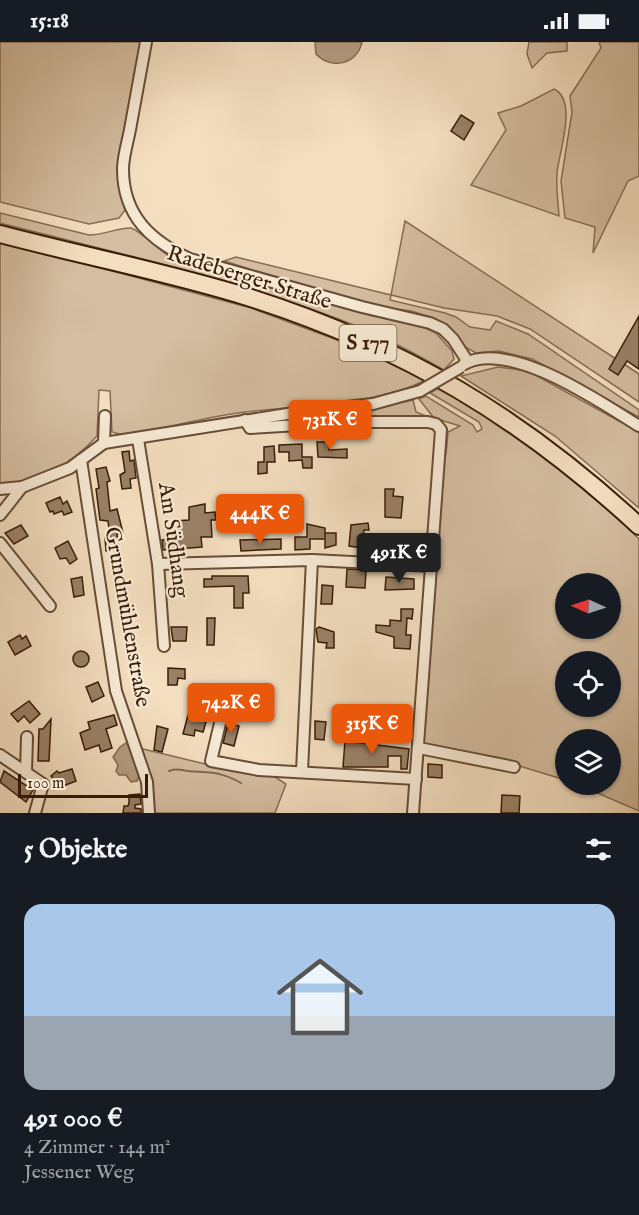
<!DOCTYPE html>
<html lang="de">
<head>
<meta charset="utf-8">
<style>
	:root { --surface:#171b24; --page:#20242c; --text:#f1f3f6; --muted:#9ea1a6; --accent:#ea580c }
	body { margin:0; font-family:"IM FELL English",serif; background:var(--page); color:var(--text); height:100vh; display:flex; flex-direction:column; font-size:22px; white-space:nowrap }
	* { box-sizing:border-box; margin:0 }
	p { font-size:20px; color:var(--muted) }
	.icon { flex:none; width:33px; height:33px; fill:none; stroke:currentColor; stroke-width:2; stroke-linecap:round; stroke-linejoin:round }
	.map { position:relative; height:771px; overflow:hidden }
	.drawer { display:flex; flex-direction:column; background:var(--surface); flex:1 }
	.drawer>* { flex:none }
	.needle { width:39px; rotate:273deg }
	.tools { position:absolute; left:555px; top:531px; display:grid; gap:12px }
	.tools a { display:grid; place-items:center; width:66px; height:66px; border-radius:50%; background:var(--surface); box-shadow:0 2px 4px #0004; font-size:30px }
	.scale { position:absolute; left:18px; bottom:15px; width:130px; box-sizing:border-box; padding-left:6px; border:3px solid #3a1d08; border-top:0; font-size:16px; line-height:21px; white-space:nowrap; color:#3a1d08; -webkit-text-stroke:4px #f7ead5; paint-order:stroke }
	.price { position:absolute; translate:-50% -51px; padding:0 14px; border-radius:6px; background:var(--accent); color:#fff; font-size:20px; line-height:39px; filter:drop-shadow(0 2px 3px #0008) }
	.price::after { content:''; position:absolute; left:50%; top:36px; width:18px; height:14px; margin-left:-9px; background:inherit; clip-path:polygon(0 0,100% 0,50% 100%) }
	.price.selected { background:#222; color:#fff }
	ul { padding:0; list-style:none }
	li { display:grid; align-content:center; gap:12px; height:318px; padding:0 24px }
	li span { display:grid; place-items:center; height:186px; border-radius:18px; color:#555 }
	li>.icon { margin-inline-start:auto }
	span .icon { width:108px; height:108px; fill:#fffc; stroke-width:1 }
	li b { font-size:26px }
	h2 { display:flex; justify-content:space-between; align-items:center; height:72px; padding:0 24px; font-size:26px }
	.status { display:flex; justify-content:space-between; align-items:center; height:42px; padding:0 30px; background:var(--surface); direction:ltr }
	.status svg { height:16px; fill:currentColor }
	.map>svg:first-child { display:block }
	.green { fill:#d4bda0; stroke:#876d54; stroke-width:1.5; fill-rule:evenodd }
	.water { fill:#b49c81; stroke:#836951; stroke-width:1.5 }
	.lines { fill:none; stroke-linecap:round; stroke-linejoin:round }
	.stream { stroke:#836951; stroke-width:2 }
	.building { fill:#9a8167; stroke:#3a1d08; stroke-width:1.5 }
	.minor-casing { stroke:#684d36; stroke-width:14 }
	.highway-casing { stroke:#3a1d08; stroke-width:20 }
	.minor { stroke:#f7ead5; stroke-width:10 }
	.highway { stroke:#f3debf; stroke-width:16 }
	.minor-bridge-casing { stroke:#684d36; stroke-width:14; stroke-linecap:butt }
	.minor-bridge { stroke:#f7ead5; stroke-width:10 }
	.labels { text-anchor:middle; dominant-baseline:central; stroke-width:4.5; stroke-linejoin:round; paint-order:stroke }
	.shield { fill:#f7ead5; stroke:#735a46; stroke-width:1.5 }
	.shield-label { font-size:21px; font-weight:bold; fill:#3a1d08 }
	.street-label { font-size:22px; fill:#3a1d08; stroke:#f7ead5 }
</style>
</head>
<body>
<div class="status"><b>15:18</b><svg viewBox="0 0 49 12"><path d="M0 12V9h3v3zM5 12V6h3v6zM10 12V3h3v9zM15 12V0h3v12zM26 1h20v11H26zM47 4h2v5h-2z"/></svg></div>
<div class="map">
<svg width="639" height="771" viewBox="0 0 639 771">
	<rect width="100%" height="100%" fill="#f3debf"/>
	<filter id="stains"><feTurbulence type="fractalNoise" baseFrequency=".00333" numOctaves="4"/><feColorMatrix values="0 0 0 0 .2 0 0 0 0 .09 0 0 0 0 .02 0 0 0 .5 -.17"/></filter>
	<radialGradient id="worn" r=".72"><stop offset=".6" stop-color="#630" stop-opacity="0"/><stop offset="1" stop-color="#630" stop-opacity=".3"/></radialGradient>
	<g class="green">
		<path d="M 0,0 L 142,0 L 118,125 L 119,146 L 125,168 L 119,176 L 89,182 L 0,160 Z"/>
		<path d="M 529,0 L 567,0 L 567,9 L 547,11 L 532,26 L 527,12 Z"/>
		<path d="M 599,0 L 639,0 L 639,134 L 628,139 L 593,211 L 595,185 L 565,176 L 561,139 L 572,70 L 570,54 L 601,6 Z"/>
		<path d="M 554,47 C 578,58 559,110 557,131 C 556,146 558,160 559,174 L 471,143 L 506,88 L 498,71 L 521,64 Z"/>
		<path d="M 0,171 L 89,193 C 103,193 121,185 131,186 C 138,187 165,213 176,219 L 369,273 L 423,285 L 436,291 L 452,309 L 454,317 L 444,328 C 416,312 388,297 359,285 C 243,238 120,212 0,181 Z"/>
		<path d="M 405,179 L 639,332 L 639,360 L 530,287 L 497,274 L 444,266 L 391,253 L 390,258 L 445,271 L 456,275 L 470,285 L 490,288 L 496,279 L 528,292 L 639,368 L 639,375 L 532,317 L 499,309 L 476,311 L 465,305 L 448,285 L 434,276 L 411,269 L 362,262 L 224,219 L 236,215 L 391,253 Z"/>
		<path d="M 0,199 L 251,266 L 356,305 L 425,338 C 384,362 294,364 245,370 C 205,375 166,386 127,394 L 112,390 L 110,349 L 99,348 L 97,394 C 70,424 40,439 0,445 Z"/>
		<path d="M 498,325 L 528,329 L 639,390 L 639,466 L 555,394 L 461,334 Z"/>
		<path d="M 441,345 L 543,411 L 601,459 L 639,497 L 639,769 L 579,743 L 610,742 L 610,698 L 566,698 L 565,738 L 513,722 L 423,703 L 443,413 L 446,412 L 448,390 L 460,384 L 434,376 L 419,357 L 426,354 L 473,383 L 477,390 L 482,387 L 479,380 L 430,351 ZM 566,542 L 610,542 L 610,586 L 566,586 ZM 566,620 L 610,620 L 610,664 L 566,664 Z"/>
		<path d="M 413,358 L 416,370 L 426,374 L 426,377 L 252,380 L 371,367 Z"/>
		<path d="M 139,706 L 205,722 L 272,733 L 286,742 L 275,771 L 152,771 Z"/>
	</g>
	<g class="water">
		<path d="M 315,0 L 362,0 C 357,23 331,28 316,12 Z"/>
		<path d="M 129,699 L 140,732 L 137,739 L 131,740 L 126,733 L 119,733 L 116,729 L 118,723 L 113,715 L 120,705 Z"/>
	</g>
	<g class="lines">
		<path class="stream" d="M 169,729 C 177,726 181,728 188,729 C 211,731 220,729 241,741"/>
	</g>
	<g class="building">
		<path d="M 461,73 L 474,81 L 464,98 L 451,89 Z"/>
		<path d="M 639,274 L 639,327 L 627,319 L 618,333 L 609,327 Z"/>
		<path d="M 317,400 L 328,400 L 329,408 L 347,407 L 347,416 L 318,415 Z"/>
		<path d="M 302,402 L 302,415 L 312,415 L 312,426 L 303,426 L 302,418 L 289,419 L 289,410 L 279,410 L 279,403 Z"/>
		<path d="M 274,404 L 275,420 L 267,420 L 267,431 L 258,432 L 258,420 L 264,420 L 264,405 Z"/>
		<path d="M 129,409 L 130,419 L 134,418 L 136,436 L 130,437 L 131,446 L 122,447 L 120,433 L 125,430 L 122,410 Z"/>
		<path d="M 106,425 L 110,439 L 107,440 L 110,469 L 117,467 L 123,491 L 117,492 L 119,507 L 106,509 L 105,496 L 110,495 L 108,479 L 100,478 L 96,447 L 99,446 L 96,427 Z"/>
		<path d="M 385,447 L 394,447 L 393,454 L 403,455 L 401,476 L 385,475 Z"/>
		<path d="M 60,455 L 63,462 L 67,459 L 72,470 L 64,473 L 62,469 L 54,472 L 53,469 L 50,470 L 46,461 Z"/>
		<path d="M 205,462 L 205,471 L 215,470 L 216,478 L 211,478 L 212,495 L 201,495 L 202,505 L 163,508 L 162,498 L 176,496 L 174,479 L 189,478 L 189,465 Z"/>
		<path d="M 368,481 L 369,488 L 364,488 L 362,506 L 349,504 L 351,483 Z"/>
		<path d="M 307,482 L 325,486 L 325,496 L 325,491 L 336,491 L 336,503 L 325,506 L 325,497 L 310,497 L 310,507 L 295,508 L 295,495 L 307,495 Z"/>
		<path d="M 21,483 L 28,494 L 14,502 L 5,491 Z"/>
		<path d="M 400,496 L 415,498 L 418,504 L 413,509 L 382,507 L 383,499 L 399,501 Z"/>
		<path d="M 281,497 L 281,507 L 241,509 L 240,498 Z"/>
		<path d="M 68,499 L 77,517 L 70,522 L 66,516 L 60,517 L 55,506 Z"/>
		<path d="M 347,527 L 366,528 L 365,546 L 346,545 Z"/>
		<path d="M 212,534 L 248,534 L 249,551 L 243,551 L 243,566 L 234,566 L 234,544 L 204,545 L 204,537 L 212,537 Z"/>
		<path d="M 82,535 L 84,553 L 74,555 L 71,537 Z"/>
		<path d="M 386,535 L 414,537 L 414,547 L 385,548 Z"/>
		<path d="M 322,543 L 333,544 L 332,562 L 321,562 Z"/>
		<path d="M 401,567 L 413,567 L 412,577 L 407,576 L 406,593 L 411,593 L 410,607 L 394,606 L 394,595 L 376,590 L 376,583 L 390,584 L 390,578 L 401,579 Z"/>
		<path d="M 207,576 L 215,576 L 214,603 L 207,603 Z"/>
		<path d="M 171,585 L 187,585 L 186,599 L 173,599 Z"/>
		<path d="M 319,585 L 334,590 L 334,606 L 326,606 L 327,601 L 318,600 L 316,587 Z"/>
		<path d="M 20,593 L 22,597 L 26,594 L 31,604 L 15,613 L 8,600 Z"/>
		<circle cx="81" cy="617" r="8"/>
		<path d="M 168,626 L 185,627 L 185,637 L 178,636 L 177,643 L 168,643 Z"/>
		<path d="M 98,640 L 104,654 L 92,660 L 86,645 Z"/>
		<path d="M 29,659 L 40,672 L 30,681 L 24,674 L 18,680 L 11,672 Z"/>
		<path d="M 189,669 L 199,671 L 198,678 L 206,680 L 203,690 L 195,688 L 194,694 L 183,692 Z"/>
		<path d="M 114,673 L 117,683 L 106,687 L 112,706 L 101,710 L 99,703 L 85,708 L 80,691 L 90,687 L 88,680 Z"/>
		<path d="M 51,677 L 49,719 L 38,719 L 39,687 L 43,687 Z"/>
		<path d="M 315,679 L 326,680 L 324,698 L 315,697 Z"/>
		<path d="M 228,681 L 239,684 L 234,704 L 223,701 Z"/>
		<path d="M 157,684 L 168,687 L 162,710 L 154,708 Z"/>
		<path d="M 345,699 L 409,707 L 407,727 L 401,727 L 401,714 L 388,714 L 388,725 L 343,725 Z"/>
		<path d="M 428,722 L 442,723 L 442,736 L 428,735 Z"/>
		<path d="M 72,727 L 76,739 L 55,747 L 58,741 L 51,734 L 57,729 L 59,731 Z"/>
		<path d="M 4,729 L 33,748 L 26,760 L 0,740 Z"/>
		<path d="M 140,752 L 141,762 L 135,763 L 135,766 L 141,767 L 141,771 L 123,771 L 124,764 L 128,764 L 129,761 L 129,753 Z"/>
		<path d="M 502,753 L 520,754 L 519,771 L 501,771 Z"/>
	</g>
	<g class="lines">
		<defs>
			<g id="minor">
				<path d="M 146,0 C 141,27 136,55 131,82 C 129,96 123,113 123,127 C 123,174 151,199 190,217 L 362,265 L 430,281 L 443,287 L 453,297 L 468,320"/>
				<path d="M 464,322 C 510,297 600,360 639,384"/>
				<path d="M 245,378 L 250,386 L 347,380 L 428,380 L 436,382 L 441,388 L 413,771"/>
				<path d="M 138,397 L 158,522 L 164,604"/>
				<path d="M 104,401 L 105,374"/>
				<path d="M 81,418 L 116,649 L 147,740 L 149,771"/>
				<path d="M 0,447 L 22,445 L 70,426 L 104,401 L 300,370 L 373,362 L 420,349"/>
				<path d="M 0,473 L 22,445"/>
				<path d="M 0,501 L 50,564"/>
				<path d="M 158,522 L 312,518 L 432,524"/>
				<path d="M 221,677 L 211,719 L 259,728 L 416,737"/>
				<path d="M 419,706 L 514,725"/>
				<path d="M 0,713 L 43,742 L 35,771"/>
				<path d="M 302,729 L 312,518"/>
				<path d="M 26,730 L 27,695"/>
			</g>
			<path id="highway" d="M 0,192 C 83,214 168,230 251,256 C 404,305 521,375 639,484"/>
		</defs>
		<use href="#minor" class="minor-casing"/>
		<use href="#highway" class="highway-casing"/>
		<use href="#minor" class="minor"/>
		<use href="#highway" class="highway"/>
		<defs>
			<path id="minor-bridge" d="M 420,349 L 461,325"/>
		</defs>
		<use href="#minor-bridge" class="minor-bridge-casing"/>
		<use href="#minor-bridge" class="minor-bridge"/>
	</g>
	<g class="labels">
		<rect class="shield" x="339.5" y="283" width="57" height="36" rx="4.5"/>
		<g class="shield-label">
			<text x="368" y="301">S 177</text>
		</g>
		<g class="street-label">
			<text transform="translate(249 236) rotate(17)">Radeberger Straße</text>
			<text transform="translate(173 498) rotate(82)">Am Südhang</text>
			<text transform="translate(127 575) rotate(80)">Grundmühlenstraße</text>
		</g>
	</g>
	<rect width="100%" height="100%" filter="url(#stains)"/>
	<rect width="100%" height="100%" fill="url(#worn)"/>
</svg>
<div class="tools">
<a><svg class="needle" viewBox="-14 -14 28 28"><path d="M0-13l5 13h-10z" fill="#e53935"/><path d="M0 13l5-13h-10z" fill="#9ea1a6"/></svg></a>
<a><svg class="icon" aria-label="locate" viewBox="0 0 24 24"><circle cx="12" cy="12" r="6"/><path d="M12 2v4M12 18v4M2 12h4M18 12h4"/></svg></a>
<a><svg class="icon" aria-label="layers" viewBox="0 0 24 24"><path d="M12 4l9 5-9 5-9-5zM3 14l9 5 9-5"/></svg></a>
</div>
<div class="scale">100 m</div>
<b class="price" style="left:330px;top:409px">731K €</b>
<b class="price" style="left:260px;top:503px">444K €</b>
<b class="price selected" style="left:399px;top:542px">491K €</b>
<b class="price" style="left:231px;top:692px">742K €</b>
<b class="price" style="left:372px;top:713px">315K €</b>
</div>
<section class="drawer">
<h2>5 Objekte<svg class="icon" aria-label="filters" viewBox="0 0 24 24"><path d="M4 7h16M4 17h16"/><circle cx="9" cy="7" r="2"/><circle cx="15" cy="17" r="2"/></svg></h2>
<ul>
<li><span style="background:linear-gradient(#a9c7e8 60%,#9aa5b1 0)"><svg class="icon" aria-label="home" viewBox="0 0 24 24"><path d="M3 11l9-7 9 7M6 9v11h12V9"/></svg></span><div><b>491 000 €</b><p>4 Zimmer · 144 m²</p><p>Jessener Weg</p></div></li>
</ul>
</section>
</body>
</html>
